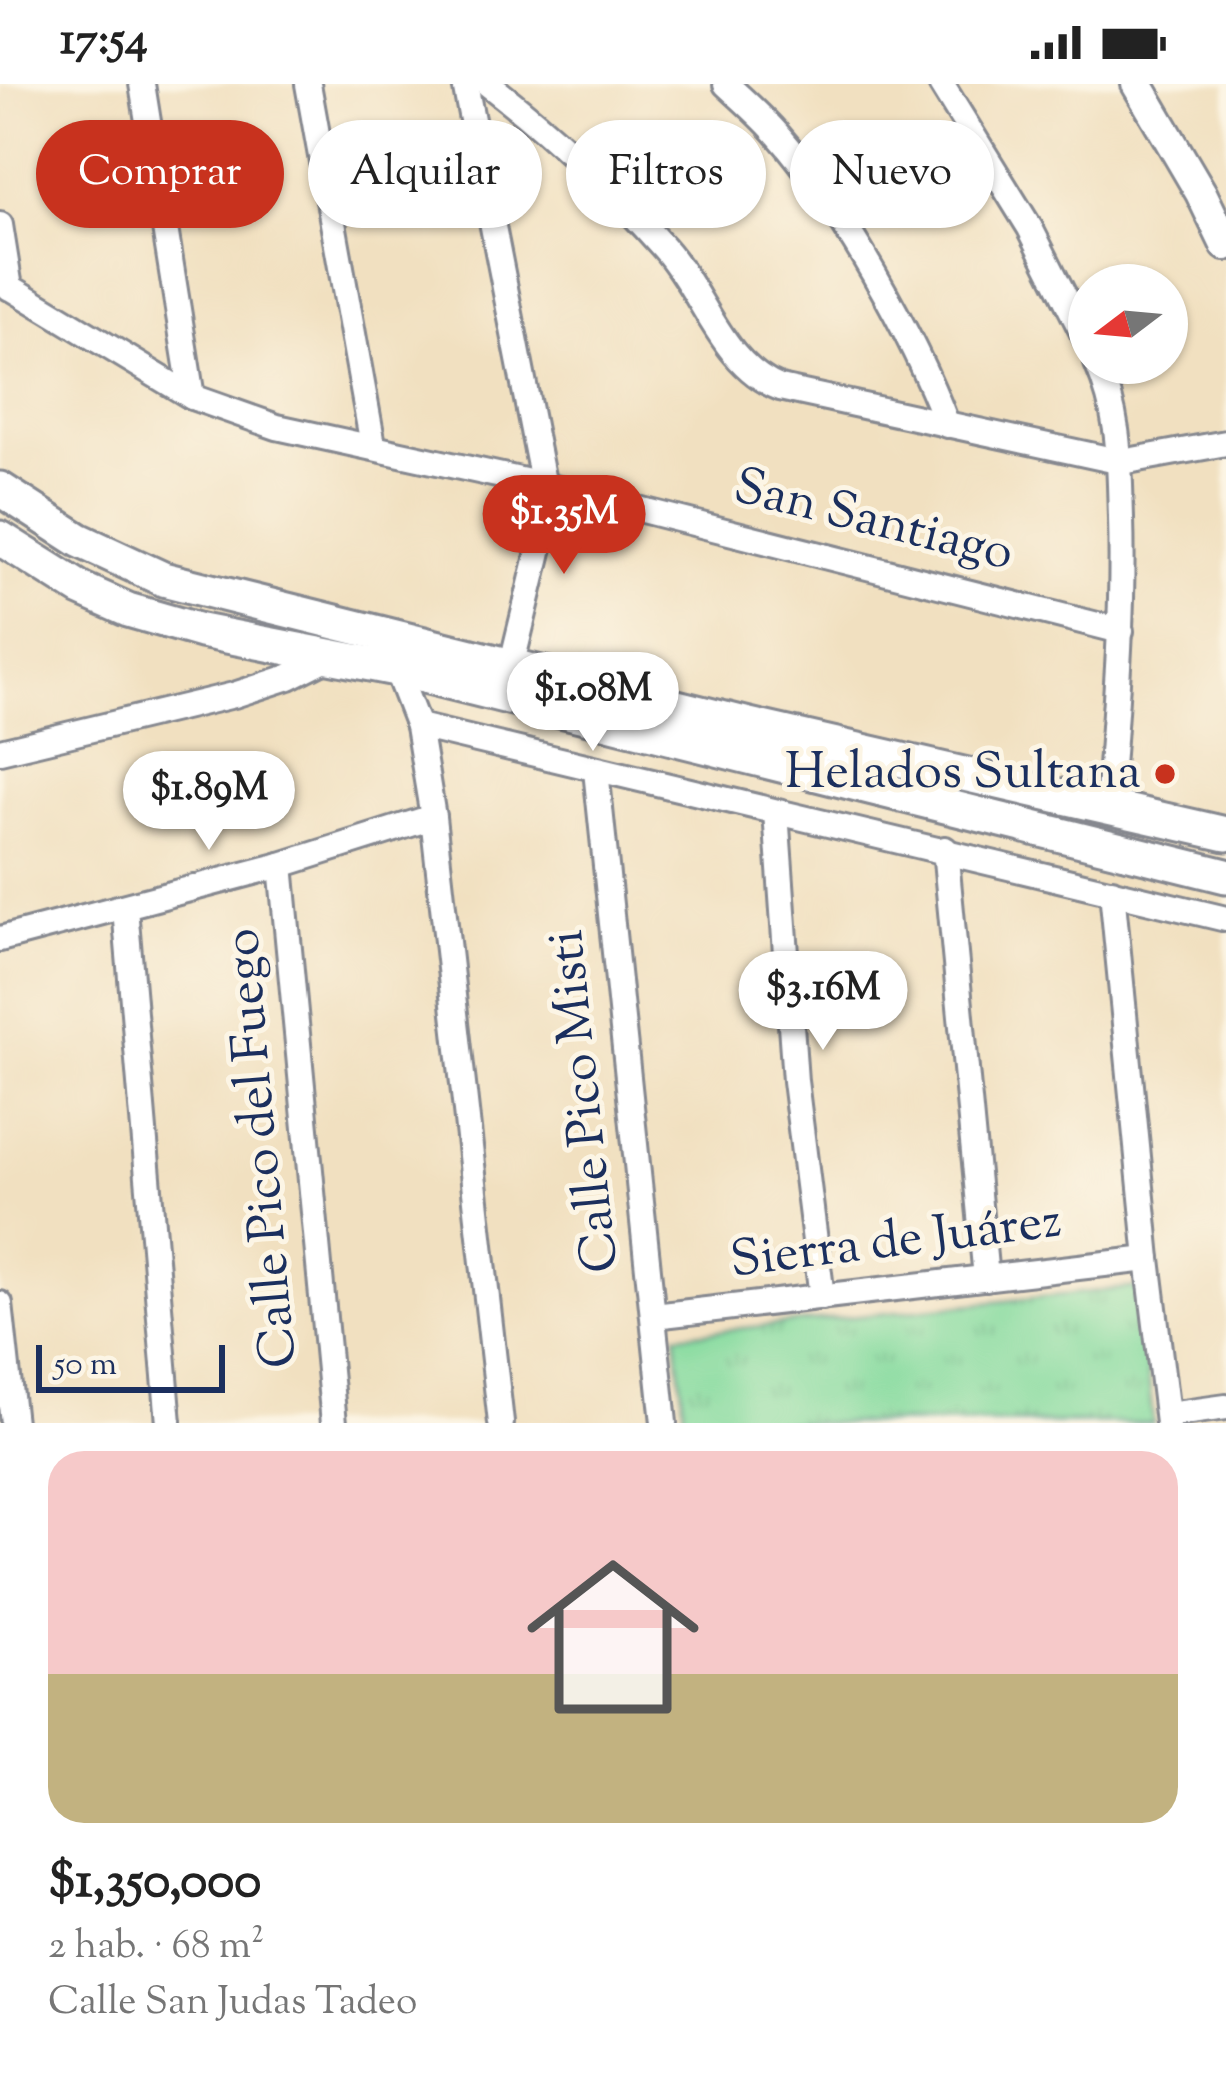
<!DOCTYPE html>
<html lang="es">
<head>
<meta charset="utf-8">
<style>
	:root { --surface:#fff; --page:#f6f6f6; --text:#222; --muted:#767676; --accent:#c8321e }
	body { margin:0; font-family:"Sorts Mill Goudy",serif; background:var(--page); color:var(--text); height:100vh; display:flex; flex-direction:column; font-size:45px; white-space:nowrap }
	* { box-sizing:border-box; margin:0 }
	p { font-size:39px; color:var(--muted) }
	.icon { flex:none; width:66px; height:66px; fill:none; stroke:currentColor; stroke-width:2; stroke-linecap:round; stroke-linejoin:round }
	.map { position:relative; height:1339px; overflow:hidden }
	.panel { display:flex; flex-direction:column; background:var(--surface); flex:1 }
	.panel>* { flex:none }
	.top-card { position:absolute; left:36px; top:36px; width:1155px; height:108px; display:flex; gap:24px }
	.needle { width:78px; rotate:254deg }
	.buttons { position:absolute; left:1068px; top:180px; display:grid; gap:24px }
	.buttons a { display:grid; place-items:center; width:120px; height:120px; border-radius:50%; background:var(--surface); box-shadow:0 3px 9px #0004; font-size:60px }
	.scale { position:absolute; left:36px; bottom:30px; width:189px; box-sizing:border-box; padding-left:12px; border:6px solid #1b2f5e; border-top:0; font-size:33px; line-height:42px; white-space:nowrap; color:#1b2f5e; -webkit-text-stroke:9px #fcf5e5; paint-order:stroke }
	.price { position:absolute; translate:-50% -102px; padding:0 27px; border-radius:42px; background:#fff; color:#222; font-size:39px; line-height:78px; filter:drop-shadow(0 3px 6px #0008) }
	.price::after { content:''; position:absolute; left:50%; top:72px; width:36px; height:27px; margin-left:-18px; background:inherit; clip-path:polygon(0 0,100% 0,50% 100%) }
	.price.selected { background:var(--accent); color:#fff }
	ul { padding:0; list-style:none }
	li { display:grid; align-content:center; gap:24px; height:636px; padding:0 48px }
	li span { display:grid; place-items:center; height:372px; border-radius:36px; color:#555 }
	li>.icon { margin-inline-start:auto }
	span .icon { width:216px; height:216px; fill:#fffc; stroke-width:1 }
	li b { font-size:51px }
	.chip { padding:0 42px; border-radius:54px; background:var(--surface); box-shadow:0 3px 9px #0004; font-size:42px; line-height:108px }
	.chip.selected { background:var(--accent); color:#fff }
	.status { display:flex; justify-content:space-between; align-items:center; height:84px; padding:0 60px; background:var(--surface); direction:ltr }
	.status svg { height:33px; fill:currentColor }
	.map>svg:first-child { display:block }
	.park { fill:url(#park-tufts); stroke:#4f847e; stroke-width:3 }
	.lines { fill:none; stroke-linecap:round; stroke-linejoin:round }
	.minor-casing { stroke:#86888f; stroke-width:30 }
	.tertiary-casing { stroke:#86888f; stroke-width:36 }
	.secondary-casing { stroke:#86888f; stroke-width:39 }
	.minor { stroke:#fff; stroke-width:24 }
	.tertiary { stroke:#fff; stroke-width:30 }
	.secondary { stroke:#fff; stroke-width:33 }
	.poi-dot { fill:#c8321e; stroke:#fcf5e5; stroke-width:4.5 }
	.labels { text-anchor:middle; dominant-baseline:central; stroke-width:10; stroke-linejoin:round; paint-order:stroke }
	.street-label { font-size:51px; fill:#1b2f5e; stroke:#fcf5e5 }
	.poi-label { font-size:51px; fill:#1b2f5e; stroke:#fcf5e5; text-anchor:end }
</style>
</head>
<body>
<div class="status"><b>17:54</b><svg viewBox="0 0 49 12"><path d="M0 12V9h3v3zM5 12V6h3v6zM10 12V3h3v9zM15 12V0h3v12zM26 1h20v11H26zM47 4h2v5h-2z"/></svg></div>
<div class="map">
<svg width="1226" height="1339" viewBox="0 0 1226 1339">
	<defs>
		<pattern id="park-tufts" width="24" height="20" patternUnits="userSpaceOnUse" patternTransform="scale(3)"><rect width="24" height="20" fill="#83da9d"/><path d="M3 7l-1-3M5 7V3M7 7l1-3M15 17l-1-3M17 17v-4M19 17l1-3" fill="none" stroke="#71bb8a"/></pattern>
	</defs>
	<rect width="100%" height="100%" fill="#fcf5e5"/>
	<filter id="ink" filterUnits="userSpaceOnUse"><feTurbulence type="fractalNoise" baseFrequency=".00833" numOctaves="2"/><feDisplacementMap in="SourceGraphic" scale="24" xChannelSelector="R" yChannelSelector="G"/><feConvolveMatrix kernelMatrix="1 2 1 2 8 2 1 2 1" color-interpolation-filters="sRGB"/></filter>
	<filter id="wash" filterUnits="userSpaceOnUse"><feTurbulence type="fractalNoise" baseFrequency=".004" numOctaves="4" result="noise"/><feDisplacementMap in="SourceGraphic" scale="48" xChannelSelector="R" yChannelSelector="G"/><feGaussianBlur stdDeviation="2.7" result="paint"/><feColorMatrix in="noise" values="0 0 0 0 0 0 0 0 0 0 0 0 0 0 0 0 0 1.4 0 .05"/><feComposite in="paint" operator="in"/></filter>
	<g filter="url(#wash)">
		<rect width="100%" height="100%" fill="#f1e0c0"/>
		<path class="park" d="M 1139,1203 L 1153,1339 L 685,1339 L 676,1251 Z"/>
	</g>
	<g filter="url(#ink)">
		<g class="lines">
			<defs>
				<g id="minor">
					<path d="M 142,0 L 192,313"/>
					<path d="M 308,0 L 373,361"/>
					<path d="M 465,0 L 546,413 L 543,451 L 511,583"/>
					<path d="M 488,0 C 551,49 611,104 664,164 C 704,209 721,280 780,304 L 1122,378 L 1226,359"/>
					<path d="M 726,0 C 744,17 763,33 779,52 C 842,124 913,251 947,341"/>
					<path d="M 941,0 L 1030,144 L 1089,261"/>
					<path d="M 0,141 L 10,204"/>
					<path d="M 0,197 L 192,313 L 277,343 L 543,401 L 1121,547"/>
					<path d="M 1097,279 C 1121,335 1119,375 1121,434 C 1124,531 1115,627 1108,723"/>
					<path d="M 396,585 L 418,642 L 433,733 L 501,1339"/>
					<path d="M 418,642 L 1226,835"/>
					<path d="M 0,667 L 234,611 L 289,593 L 331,572"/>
					<path d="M 596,686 L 664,1339"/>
					<path d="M 776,728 L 795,997 L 822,1213"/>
					<path d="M 945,765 L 986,1194"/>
					<path d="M 281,781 L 334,1339"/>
					<path d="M 1112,807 L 1148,1175 L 1168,1339"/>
					<path d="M 125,824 L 169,1339"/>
					<path d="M 0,855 L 281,781 L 433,733"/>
					<path d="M 0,1220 L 13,1339"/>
					<path d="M 654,1232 L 1148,1175"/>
					<path d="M 1168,1331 L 1226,1323"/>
				</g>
				<path id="tertiary" d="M 1137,0 L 1201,109 L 1226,161"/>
				<g id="secondary">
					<path d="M 0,405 L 79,456 L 163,495 L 749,641 L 1226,750"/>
					<path d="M 0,454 L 81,505 L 128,526 L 201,547 L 396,585 L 1226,792"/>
				</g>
			</defs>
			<use href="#minor" class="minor-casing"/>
			<use href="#tertiary" class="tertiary-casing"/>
			<use href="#secondary" class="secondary-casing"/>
			<use href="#minor" class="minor"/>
			<use href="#tertiary" class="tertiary"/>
			<use href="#secondary" class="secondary"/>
		</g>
	</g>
	<circle class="poi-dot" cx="1165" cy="690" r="12"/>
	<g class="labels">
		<g class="street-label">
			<text transform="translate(873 438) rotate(14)">San Santiago</text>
			<text transform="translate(586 1017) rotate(-96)">Calle Pico Misti</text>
			<text transform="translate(263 1064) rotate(-95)">Calle Pico del Fuego</text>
			<text transform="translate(896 1159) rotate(-7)">Sierra de Juárez</text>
		</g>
		<g class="poi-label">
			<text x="1141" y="690">Helados Sultana</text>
		</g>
	</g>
</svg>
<div class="buttons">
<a><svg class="needle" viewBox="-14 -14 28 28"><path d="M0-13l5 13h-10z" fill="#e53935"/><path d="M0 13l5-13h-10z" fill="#767676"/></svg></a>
</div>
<div class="scale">50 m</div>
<b class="price selected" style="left:564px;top:493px">$1.35M</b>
<b class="price" style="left:593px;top:670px">$1.08M</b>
<b class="price" style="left:209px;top:769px">$1.89M</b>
<b class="price" style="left:823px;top:969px">$3.16M</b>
<div class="top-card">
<a class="chip selected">Comprar</a>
<a class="chip">Alquilar</a>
<a class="chip">Filtros</a>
<a class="chip">Nuevo</a>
</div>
</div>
<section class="panel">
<ul>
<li><span style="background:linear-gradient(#f6c9c9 60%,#c2b280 0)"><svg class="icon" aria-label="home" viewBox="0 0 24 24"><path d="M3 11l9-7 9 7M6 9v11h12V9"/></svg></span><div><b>$1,350,000</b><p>2 hab. · 68 m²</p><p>Calle San Judas Tadeo</p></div></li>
</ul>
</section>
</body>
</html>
